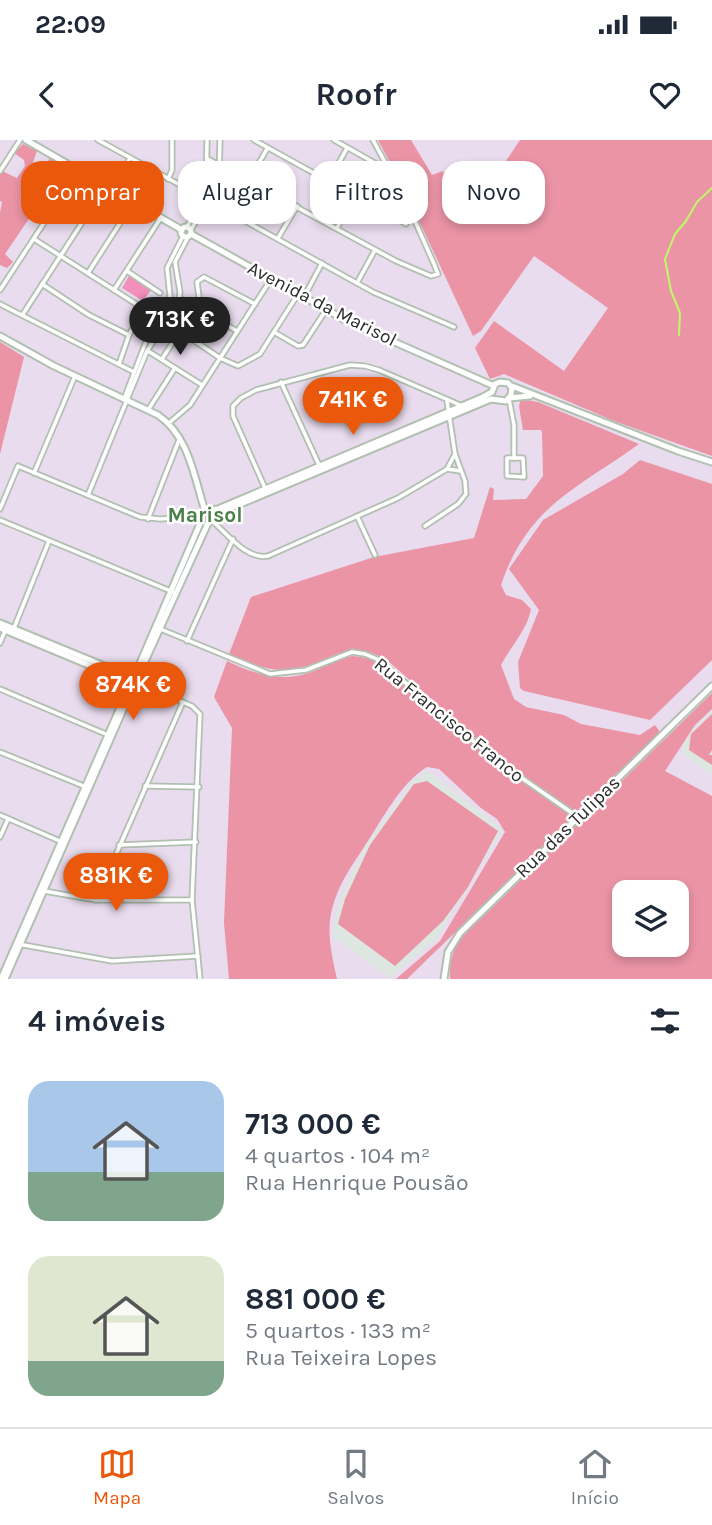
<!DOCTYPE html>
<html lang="pt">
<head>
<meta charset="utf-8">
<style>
	:root { --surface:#fff; --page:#f6f6f7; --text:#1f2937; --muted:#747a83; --line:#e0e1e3; --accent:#ea580c }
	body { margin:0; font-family:Karla,sans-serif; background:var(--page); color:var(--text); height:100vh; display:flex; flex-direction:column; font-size:26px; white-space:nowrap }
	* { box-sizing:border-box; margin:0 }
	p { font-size:23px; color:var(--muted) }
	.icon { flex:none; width:38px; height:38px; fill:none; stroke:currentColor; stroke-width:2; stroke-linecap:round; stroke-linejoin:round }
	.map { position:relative; height:839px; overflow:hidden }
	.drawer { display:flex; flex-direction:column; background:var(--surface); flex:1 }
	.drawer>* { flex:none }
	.hud { position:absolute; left:21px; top:21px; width:670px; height:63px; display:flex; gap:14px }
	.controls { position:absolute; left:612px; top:740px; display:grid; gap:14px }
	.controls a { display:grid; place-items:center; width:77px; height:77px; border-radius:14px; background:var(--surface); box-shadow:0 4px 10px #0003; font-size:35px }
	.price { position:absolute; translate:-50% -60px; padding:0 16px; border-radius:24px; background:var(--accent); color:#fff; font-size:23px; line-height:46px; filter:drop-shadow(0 2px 4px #0008) }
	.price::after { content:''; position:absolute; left:50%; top:42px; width:21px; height:16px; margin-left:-10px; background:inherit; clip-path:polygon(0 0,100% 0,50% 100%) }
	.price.active { background:#222; color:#fff }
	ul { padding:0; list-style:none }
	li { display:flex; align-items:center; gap:21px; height:175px; padding:0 28px }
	li span { display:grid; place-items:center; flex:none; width:196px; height:140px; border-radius:21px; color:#555 }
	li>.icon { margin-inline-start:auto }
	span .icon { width:84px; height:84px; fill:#fffc; stroke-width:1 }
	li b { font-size:30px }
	h2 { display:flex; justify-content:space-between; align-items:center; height:84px; padding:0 28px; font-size:30px }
	.tag { padding:0 24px; border-radius:21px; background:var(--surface); box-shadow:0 4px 10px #0003; font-size:24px; line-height:63px }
	.tag.active { background:var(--accent); color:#fff }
	.status { display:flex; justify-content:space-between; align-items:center; height:49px; padding:0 35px; background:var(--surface); direction:ltr }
	.status svg { height:19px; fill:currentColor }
	header { display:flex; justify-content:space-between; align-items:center; height:91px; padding:0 28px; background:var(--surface); font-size:32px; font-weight:700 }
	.tab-bar { display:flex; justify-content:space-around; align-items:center; height:98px; border-top:2px solid var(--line); background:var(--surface); font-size:19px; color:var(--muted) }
	.tab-bar a { display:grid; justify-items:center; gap:4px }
	.tab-bar .active { color:var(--accent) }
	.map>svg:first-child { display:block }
	.industrial { fill:#dde6e1 }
	.green { fill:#ea94a6; fill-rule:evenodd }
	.pitch { fill:#f28fbb }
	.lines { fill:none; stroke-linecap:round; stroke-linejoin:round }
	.stream { stroke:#c0f966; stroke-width:2 }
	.street-casing { stroke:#b1c0b0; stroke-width:7 }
	.secondary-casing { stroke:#b1c0b0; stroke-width:9 }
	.street { stroke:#fff; stroke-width:3.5 }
	.secondary { stroke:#fff; stroke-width:5 }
	.labels { text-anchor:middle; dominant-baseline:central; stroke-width:5; stroke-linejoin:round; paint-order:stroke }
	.street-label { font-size:19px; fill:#2b2b2b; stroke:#fff }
	.neighbourhood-label { font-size:21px; font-weight:bold; fill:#4a8047; stroke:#fff }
</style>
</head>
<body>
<div class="status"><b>22:09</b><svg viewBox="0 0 49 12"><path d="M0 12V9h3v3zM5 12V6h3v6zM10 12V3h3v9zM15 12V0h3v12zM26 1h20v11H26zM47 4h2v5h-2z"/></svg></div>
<header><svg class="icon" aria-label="back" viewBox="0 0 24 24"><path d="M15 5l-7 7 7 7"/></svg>Roofr<svg class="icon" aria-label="heart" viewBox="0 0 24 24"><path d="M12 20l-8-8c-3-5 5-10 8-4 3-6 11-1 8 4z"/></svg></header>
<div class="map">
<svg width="712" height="839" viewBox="0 0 712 839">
	<rect width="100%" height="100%" fill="#e9dcee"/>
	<g class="industrial">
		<path d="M 712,571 L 712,635 L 683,615 L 682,604 L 687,596 Z"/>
		<path d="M 426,632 L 434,635 L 503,690 L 436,799 L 390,838 L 332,797 L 340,758 L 367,703 L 412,641 Z"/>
	</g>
	<g class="green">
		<path d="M 378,0 L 411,0 L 432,35 L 443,31 L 450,52 L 489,46 L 520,0 L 712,0 L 712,316 L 614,281 L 504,234 L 490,239 L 475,208 L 494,181 L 564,231 L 608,168 L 534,116 L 481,191 L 473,196 L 412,66 L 413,59 L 409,58 Z"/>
		<path d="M 23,4 L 37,11 L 32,25 L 41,33 L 50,18 L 64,27 L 5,114 L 13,122 L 7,128 L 0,125 L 0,73 L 2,62 L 0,61 L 0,34 L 2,31 L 17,38 L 25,26 L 24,20 L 14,13 Z"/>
		<path d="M 0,202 L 24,217 L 0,314 Z"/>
		<path d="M 521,259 L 538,262 L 639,304 C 577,349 528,365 501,445 L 506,455 L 522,460 L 531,469 C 527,490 511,506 501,525 L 514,559 L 526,567 L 564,575 L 581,584 L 640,595 L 655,585 L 660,592 L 576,673 L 503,622 L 388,521 C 343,493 326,530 282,530 C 264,530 246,521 229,514 L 251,457 L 374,417 L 474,398 L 490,347 L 494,349 L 493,360 L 526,359 L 543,336 L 542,293 L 541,290 L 523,290 L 519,266 Z"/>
		<path d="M 640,320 L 712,344 L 712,520 L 650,580 L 524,551 L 520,548 L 518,522 L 539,470 L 509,429 L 543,380 L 623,334 Z"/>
		<path d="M 352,516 L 369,518 L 377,523 L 495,623 L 570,675 L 570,681 L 407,839 L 396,839 L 440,801 L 505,692 L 497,679 L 481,668 L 439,629 L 427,627 C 400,643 381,682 364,707 C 351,727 338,745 332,769 C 326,793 332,816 337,839 L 229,839 L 224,783 L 232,588 L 214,557 L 227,521 C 254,534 282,543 311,532 C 325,527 338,519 352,516 Z"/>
		<path d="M 712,553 L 712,569 L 695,585 L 665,631 L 712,656 L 712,839 L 450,839 C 449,823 452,813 460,799 ZM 625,752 L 677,752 L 677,805 L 625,805 Z"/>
		<path d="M 712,574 L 712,610 L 709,615 L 712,615 L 712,625 L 689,610 L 691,594 Z"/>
		<path d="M 427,641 L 498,691 L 468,747 L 443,781 L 395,826 L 338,784 L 345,759 L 370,705 L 414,644 Z"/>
	</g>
	<path class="pitch" d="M 129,136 L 151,150 L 143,161 L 122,148 Z"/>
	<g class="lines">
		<path class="stream" d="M 679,195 L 680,173 L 671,151 L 665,119 L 675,94 L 686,81 L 697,62 L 712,48"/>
		<defs>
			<g id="street">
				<path d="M 98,0 L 191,51"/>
				<path d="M 254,0 L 406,84"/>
				<path d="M 334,0 L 389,31"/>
				<path d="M 208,19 L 396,121 L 431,136 L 438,134 L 434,124 L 407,63 L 373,0"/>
				<path d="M 0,31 L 20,0"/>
				<path d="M 241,36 L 226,64 L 229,72 L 373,152 L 454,187"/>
				<path d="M 168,39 L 172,30 L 172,0"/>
				<path d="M 249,40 L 267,9"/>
				<path d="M 329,41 L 347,8"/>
				<path d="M 113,49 L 130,18"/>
				<path d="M 187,87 L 206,51 L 207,0"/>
				<path d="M 337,88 L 355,55"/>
				<path d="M 191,90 L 219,39 L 220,0"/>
				<path d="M 278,98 L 297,66"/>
				<path d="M 34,99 L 166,183"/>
				<path d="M 127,131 L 160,153"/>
				<path d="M 88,133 L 133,63"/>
				<path d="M 357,143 L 375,110"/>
				<path d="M 42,144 L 89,175 L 129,195"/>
				<path d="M 0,150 L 78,31"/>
				<path d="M 114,150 L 160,79"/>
				<path d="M 304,157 L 322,123"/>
				<path d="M 180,158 L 237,191"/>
				<path d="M 0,164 L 134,232"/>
				<path d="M 193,167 L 199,157 L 197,142 L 204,137 L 255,164"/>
				<path d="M 23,174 L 105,47"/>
				<path d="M 180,191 L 220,218 L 238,226 L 260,214 L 298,154"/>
				<path d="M 274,192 L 298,206 L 303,205 L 326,170"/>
				<path d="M 148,211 L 202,245"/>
				<path d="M 162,219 L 195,168"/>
				<path d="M 119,224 L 129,195 L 143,169"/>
				<path d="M 281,242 L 319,325"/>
				<path d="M 124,259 L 150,191 L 170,156 L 167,128 L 183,96"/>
				<path d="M 509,259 L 514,285 L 514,318"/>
				<path d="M 148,270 L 175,228"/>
				<path d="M 169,283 L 190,265 L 271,139"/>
				<path d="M 507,318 L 523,318 L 524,337 L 507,336 Z"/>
				<path d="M 447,329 L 461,331"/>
				<path d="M 34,333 L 75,236"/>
				<path d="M 265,348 L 233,276 L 233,266 L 241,258 L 256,250 L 350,225 L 365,226 L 379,230 L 460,265"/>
				<path d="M 88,355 L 147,211 L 179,161 L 180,152 L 175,122 L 188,97"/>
				<path d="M 0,369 L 18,326 L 140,377 L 160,379 L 202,376"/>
				<path d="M 357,376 L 375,415"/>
				<path d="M 148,379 L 179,300"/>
				<path d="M 0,380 L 173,452"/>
				<path d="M 211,380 C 227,393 246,420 268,416 L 398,358 L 447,329 L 455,314"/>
				<path d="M 425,386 L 458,364 L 466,354 L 465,341 L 455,314 L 447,261"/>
				<path d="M 14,488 L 49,401"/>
				<path d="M 158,488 L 270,534 L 306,530 L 352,512 L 365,514 L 379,520 L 493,618 L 578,677"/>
				<path d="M 187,501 L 233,399"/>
				<path d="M 0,503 L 5,491"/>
				<path d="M 141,545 L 192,566 L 200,574 L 192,760 L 200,839"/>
				<path d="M 0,549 L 108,595"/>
				<path d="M 0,612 L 86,647"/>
				<path d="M 145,646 L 199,647"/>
				<path d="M 0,675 L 62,702"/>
				<path d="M 0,697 L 8,679"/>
				<path d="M 119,705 L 196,702"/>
				<path d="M 44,751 L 96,760 L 192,760"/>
				<path d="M 96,760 L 183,562"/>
				<path d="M 18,804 L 112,821 L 198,816"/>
			</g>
			<g id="secondary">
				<path d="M 26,0 L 182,90"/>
				<circle cx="186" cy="92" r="5"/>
				<path d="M 191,94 L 347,181 L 494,246"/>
				<path d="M 0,196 L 54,226 L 158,275 C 189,296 194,337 205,371 L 202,375 L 202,379"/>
				<path d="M 512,246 L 678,311 L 712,322"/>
				<path d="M 509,258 L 530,256"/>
				<path d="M 0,483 L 131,537"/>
				<path d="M 0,488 L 122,539 L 128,544"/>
				<path d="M 1,839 L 126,554 L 128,540 L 137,530 L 202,379"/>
				<path d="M 5,839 L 130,554 L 141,545 L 141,530 L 209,381 L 226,370 L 491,259 L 506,261 L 511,255 L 512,248 L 508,243 L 500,242 L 495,244 L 492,252 L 483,257 L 218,369 L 205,371"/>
				<path d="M 444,839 L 448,812 L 460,793 L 712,546"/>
			</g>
		</defs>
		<use href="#street" class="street-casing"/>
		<use href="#secondary" class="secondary-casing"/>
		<use href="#street" class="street"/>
		<use href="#secondary" class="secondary"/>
	</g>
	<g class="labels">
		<g class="street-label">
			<text transform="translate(322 164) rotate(27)">Avenida da Marisol</text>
			<text transform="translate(449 580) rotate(39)">Rua Francisco Franco</text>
			<text transform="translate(568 687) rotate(-44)">Rua das Tulipas</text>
		</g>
		<g class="neighbourhood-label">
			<text x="205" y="375">Marisol</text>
		</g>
	</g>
</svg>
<div class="controls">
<a><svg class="icon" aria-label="layers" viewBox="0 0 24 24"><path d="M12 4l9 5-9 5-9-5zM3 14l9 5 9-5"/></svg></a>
</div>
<b class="price active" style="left:180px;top:217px">713K €</b>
<b class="price" style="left:353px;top:297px">741K €</b>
<b class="price" style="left:133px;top:582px">874K €</b>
<b class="price" style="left:116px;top:773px">881K €</b>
<div class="hud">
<a class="tag active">Comprar</a>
<a class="tag">Alugar</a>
<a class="tag">Filtros</a>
<a class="tag">Novo</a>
</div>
</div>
<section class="drawer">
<h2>4 imóveis<svg class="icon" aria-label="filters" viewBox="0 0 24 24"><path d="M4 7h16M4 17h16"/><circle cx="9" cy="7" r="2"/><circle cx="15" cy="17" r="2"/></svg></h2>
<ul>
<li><span style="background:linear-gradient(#a9c7e8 65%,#7fa58c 0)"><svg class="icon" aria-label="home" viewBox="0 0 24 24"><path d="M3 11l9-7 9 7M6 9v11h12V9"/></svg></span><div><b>713 000 €</b><p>4 quartos · 104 m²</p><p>Rua Henrique Pousão</p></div></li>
<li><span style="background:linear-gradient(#dfe7d0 75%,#7fa58c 0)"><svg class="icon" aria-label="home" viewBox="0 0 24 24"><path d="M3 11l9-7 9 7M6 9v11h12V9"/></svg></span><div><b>881 000 €</b><p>5 quartos · 133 m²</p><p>Rua Teixeira Lopes</p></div></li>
</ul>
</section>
<nav class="tab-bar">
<a class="active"><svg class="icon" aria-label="map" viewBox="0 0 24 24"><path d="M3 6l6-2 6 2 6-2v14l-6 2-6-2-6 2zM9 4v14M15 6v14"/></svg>Mapa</a>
<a><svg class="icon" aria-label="saved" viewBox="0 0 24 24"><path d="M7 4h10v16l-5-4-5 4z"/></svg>Salvos</a>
<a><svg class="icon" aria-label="home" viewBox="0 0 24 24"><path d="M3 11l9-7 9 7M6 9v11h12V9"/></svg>Início</a>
</nav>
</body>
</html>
